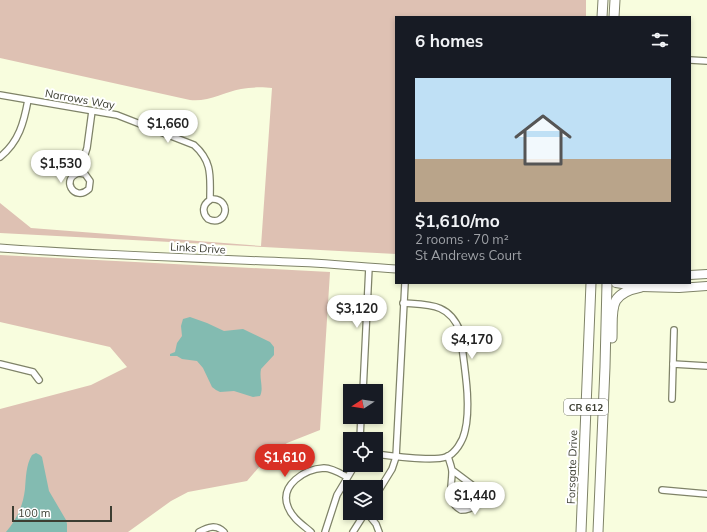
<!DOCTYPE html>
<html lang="en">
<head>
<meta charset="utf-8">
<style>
	:root { --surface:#171b24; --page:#242831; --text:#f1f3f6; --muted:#9ea1a6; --accent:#d93025 }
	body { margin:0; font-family:Mulish,sans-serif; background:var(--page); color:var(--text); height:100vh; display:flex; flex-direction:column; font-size:15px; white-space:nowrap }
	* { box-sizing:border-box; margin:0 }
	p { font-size:13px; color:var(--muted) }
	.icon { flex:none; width:22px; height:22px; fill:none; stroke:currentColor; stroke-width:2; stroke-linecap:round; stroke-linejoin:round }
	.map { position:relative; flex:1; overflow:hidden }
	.sheet { position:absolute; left:395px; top:16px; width:296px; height:268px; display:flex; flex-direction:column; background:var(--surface); border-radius:0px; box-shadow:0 2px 6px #0003 }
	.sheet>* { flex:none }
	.needle { width:26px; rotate:258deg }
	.tools { position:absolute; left:343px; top:384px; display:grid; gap:8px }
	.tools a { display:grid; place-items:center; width:40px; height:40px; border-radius:0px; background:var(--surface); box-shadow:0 2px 6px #0003; font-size:20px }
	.scale { position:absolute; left:12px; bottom:10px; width:100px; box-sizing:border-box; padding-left:4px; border:2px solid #3c3e32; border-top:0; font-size:11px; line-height:14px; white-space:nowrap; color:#3c3e32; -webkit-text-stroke:3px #fff; paint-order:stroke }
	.price { position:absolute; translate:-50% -34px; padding:0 9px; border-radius:14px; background:#fff; color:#222; font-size:13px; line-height:26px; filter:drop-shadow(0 1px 2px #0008) }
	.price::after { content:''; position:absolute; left:50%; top:24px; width:12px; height:9px; margin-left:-6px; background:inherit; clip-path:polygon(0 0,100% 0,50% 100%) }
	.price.selected { background:var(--accent); color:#fff }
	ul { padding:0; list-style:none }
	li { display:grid; align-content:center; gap:8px; height:212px; padding:0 20px }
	li span { display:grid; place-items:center; height:124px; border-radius:0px; color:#555 }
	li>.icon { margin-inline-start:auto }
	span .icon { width:72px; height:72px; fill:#fffc; stroke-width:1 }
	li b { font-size:17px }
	h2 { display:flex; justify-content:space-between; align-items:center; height:48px; padding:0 20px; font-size:17px }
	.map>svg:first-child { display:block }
	.green { fill:#dec1b3 }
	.water { fill:#83bbb1 }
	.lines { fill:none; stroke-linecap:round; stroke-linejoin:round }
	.minor-casing { stroke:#7f8368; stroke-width:8 }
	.tertiary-casing { stroke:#7f8368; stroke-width:9 }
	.secondary-casing { stroke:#7f8368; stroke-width:10 }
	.primary-casing { stroke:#7f8368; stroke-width:11 }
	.minor { stroke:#fff; stroke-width:5.5 }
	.tertiary { stroke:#fff; stroke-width:7 }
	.secondary { stroke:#fff; stroke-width:8 }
	.primary { stroke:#fff; stroke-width:9 }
	.labels { text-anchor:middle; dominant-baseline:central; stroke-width:4; stroke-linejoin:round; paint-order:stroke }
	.shield { fill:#fff; stroke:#767870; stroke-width:1 }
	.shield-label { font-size:10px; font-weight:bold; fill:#3c3e32 }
	.street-label { font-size:11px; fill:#3c3e32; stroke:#fff }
</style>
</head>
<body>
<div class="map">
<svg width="707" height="532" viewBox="0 0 707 532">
	<rect width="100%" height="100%" fill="#f8fdde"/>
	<g class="green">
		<path d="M 0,0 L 586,0 L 586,17 L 396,17 L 396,254 L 0,233 L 0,203 L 31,228 L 261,246 L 272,88 C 263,87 251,87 241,89 C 224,92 209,102 190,100 L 0,58 Z"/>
		<path d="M 0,255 L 330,272 L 320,430 L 287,443 L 266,459 L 247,481 L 188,492 L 171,501 L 128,532 L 0,532 L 0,409 L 91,385 L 127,367 L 110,347 L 0,322 Z"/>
	</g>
	<g class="water">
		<path d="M 190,317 L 207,323 L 224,331 L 243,329 L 270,342 L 274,347 L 274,355 L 261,369 C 259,379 264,388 260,396 L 253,397 L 234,391 L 220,392 L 216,390 L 212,387 L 203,368 L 197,361 L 182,359 L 177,356 L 170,356 L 170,354 L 175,352 L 177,343 L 182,336 L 181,326 L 183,319 Z"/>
		<path d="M 36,453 L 40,455 L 42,457 L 49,491 L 66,520 L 67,524 L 67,532 L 6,532 C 17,519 23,506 25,489 C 26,477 26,465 32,455 Z"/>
	</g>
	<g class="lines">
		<defs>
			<g id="minor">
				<path d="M 690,60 L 707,61"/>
				<path d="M 0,95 L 117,115 L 194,145 C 213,162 210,177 210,200 C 202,205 202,213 208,219 C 226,228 233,200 213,199"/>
				<path d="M 0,157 C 19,142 24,122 28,100"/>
				<path d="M 79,173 L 85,174 L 90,181 L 89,189 C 74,203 60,178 79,173 L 87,148 L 92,111"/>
				<path d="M 0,364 L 33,372 L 39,380"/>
				<path d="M 673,364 L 707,366"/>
				<path d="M 363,391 L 369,267"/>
				<path d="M 672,399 L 674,330"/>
				<path d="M 360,439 L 361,417"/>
				<path d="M 376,454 C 392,456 432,462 446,457 C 455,454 463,441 465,431 C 472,402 463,360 460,331 C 449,303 429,305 403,303"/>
				<path d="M 448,456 C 449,461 452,467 452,472 C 452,486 446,502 461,510 C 475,510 482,500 476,488 L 452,470"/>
				<path d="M 662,490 L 707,494"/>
				<path d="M 376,495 L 392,469 L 396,457 L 405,283"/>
				<path d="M 367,513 L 376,524 L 379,532"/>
				<path d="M 199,532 C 208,527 216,524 224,532"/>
				<path d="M 311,532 C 303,525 292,518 288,507 C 279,485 305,469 324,468 C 332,468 340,473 347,477"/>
				<path d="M 325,532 L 337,495 L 355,465"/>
				<path d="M 353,532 L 365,513"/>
			</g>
			<path id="tertiary" d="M 0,248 C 97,255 193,258 290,262 C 326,263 361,267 396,269"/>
			<g id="secondary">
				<path d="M 690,275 L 707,274"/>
				<path d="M 616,283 L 641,287 L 679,288 L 707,286"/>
			</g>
			<g id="primary">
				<path d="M 602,17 L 603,0"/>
				<path d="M 614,17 L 615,0"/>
				<path d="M 612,338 C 613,309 607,294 641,287"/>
				<path d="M 581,532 L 591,283"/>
				<path d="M 598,532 L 605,367 L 607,283"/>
			</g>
		</defs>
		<use href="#minor" class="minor-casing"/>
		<use href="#tertiary" class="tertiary-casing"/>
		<use href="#secondary" class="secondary-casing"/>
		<use href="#primary" class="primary-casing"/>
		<use href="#minor" class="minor"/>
		<use href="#tertiary" class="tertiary"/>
		<use href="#secondary" class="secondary"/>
		<use href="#primary" class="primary"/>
	</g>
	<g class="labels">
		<rect class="shield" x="564" y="399" width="44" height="16" rx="3"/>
		<g class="shield-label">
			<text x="586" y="407">CR 612</text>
		</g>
		<g class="street-label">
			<text transform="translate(80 99) rotate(10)">Narrows Way</text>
			<text transform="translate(198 248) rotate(3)">Links Drive</text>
			<text transform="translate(572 467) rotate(-88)">Forsgate Drive</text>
		</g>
	</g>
</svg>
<div class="tools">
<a><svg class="needle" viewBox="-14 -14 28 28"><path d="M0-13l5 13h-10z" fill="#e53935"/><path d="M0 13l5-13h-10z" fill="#9ea1a6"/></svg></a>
<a><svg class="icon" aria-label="locate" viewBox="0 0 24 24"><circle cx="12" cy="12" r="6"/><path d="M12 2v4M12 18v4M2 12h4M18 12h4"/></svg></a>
<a><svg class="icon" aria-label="layers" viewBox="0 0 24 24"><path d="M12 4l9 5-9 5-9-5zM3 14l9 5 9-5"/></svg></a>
</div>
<div class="scale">100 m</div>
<b class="price" style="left:168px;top:144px">$1,660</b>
<b class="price" style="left:61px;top:184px">$1,530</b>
<b class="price" style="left:357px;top:329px">$3,120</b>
<b class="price" style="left:472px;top:360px">$4,170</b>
<b class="price selected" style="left:285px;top:478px">$1,610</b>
<b class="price" style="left:475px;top:516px">$1,440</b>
<section class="sheet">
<h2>6 homes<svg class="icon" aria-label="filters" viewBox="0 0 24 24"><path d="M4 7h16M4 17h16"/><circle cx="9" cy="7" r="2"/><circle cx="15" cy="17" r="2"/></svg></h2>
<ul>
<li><span style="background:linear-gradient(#bfe0f5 65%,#b9a48a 0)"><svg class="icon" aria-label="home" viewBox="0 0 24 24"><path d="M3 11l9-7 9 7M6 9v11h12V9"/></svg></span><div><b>$1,610/mo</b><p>2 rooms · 70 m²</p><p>St Andrews Court</p></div></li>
</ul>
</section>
</div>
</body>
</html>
